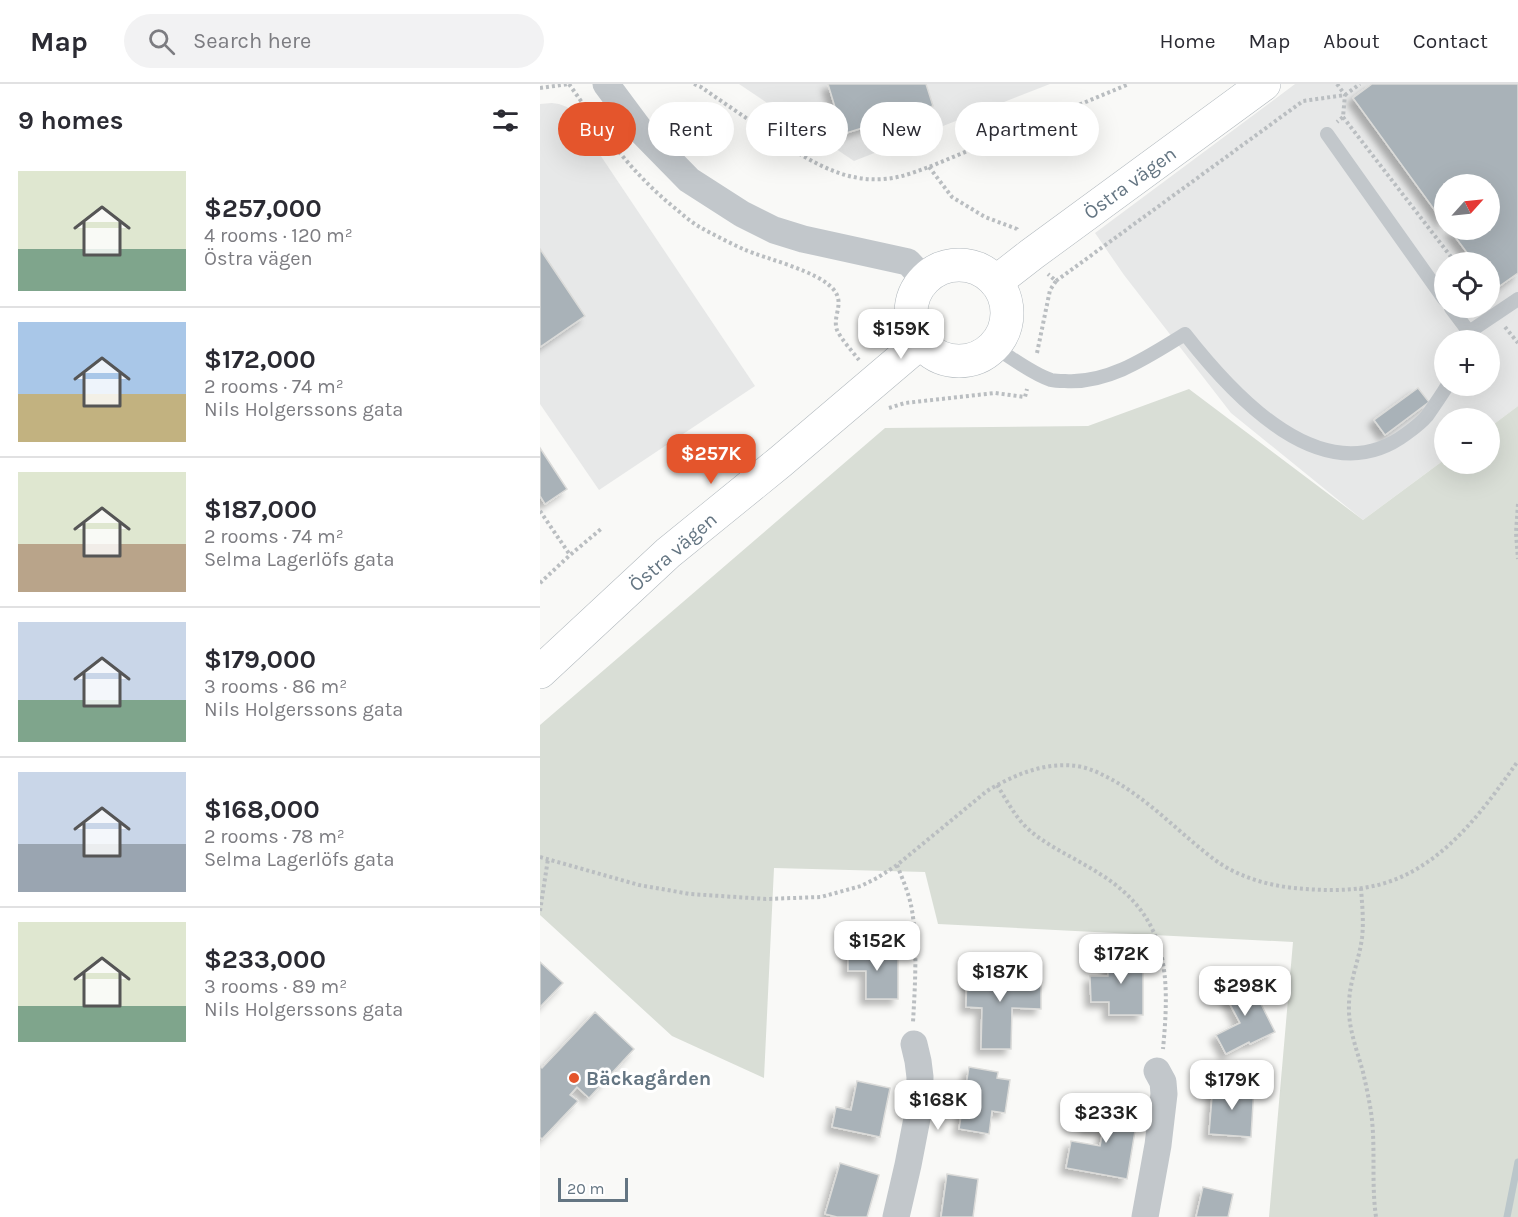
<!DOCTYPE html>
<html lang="en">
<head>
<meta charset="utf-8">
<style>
	:root { --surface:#fff; --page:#f2f2f3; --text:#2b2b33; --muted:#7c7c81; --line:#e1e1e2; --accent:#e4552c }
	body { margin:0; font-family:Karla,sans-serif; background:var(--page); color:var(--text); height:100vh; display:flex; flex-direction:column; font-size:22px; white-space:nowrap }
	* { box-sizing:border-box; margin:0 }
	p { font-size:20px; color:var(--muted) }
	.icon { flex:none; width:33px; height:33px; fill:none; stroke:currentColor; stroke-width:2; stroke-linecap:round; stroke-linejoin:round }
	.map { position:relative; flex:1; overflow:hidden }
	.sheet { display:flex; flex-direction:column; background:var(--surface); width:540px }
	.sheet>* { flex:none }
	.banner { position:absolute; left:18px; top:18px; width:570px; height:54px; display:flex; gap:12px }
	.needle { width:39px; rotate:63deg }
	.fabs { position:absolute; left:894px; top:90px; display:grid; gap:12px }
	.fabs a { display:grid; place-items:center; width:66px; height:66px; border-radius:50%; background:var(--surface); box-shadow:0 6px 24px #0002; font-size:30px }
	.scale { position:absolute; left:18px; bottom:15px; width:70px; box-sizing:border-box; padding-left:6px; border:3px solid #647582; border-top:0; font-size:16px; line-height:21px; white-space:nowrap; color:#647582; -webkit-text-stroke:4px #fff; paint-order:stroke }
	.price { position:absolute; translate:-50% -51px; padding:0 14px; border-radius:12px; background:#fff; color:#222; font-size:20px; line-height:39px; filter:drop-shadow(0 2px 3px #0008) }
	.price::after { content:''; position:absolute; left:50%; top:36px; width:18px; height:14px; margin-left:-9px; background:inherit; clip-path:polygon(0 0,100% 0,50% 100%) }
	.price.active { background:var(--accent); color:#fff }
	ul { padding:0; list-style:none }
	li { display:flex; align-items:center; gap:18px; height:150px; padding:0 18px }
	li+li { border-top:2px solid var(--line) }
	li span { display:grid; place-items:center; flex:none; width:168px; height:120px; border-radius:0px; color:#555 }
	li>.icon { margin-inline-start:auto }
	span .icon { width:72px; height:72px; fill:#fffc; stroke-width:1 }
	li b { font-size:26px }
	h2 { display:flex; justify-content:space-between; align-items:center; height:72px; padding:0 18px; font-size:26px }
	.tag { padding:0 21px; border-radius:27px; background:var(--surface); box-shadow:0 6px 24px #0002; font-size:21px; line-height:54px }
	.tag.active { background:var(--accent); color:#fff }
	header { display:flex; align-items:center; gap:36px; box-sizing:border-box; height:84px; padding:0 30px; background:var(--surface); border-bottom:2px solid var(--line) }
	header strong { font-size:28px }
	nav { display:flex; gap:33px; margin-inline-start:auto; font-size:21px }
	.search { width:420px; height:54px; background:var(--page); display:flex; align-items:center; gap:15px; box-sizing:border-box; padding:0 21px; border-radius:33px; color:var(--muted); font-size:22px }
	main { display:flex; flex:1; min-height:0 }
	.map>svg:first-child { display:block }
	.built { fill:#e7e8e8; fill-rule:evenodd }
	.green { fill:#d9ded6 }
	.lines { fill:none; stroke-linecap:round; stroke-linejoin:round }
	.stream { stroke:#bac6ca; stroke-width:7 }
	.building { fill:#a9b2b8; stroke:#dbdbd9; stroke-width:1.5; filter:url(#shadow) }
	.secondary-casing { stroke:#b2b9be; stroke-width:34 }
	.path { stroke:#babec1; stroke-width:4; stroke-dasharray:3 3; stroke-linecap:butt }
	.service { stroke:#c2c7cb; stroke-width:14 }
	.minor { stroke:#c2c7cb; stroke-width:27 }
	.secondary { stroke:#fff; stroke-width:33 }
	.poi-dot { fill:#e4552c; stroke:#fff; stroke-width:2 }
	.labels { text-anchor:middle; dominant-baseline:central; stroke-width:6; stroke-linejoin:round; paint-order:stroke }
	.street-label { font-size:20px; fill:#647582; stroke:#fff }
	.poi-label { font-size:20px; font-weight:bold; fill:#647582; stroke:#fff; text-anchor:start }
</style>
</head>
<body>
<header>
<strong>Map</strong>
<div class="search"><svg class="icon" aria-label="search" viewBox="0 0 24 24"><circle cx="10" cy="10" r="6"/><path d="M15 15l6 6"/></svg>Search here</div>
<nav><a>Home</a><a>Map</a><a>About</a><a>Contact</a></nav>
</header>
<main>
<section class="sheet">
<h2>9 homes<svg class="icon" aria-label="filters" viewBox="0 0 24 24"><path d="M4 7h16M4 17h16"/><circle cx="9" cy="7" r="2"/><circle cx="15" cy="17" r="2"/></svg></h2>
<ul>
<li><span style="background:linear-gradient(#dfe7d0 65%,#7fa58c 0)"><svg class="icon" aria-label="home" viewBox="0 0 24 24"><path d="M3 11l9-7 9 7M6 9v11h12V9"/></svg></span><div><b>$257,000</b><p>4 rooms · 120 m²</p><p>Östra vägen</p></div></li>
<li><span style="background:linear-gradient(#a9c7e8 60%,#c2b280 0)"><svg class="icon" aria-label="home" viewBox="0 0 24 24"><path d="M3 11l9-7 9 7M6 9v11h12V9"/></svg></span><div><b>$172,000</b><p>2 rooms · 74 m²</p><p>Nils Holgerssons gata</p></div></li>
<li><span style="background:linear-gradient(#dfe7d0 60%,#b9a48a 0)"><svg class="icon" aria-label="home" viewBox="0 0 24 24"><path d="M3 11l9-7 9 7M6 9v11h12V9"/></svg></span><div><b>$187,000</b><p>2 rooms · 74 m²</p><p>Selma Lagerlöfs gata</p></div></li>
<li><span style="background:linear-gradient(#c9d6e8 65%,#7fa58c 0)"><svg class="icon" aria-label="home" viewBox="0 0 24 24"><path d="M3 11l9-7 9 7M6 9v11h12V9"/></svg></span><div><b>$179,000</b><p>3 rooms · 86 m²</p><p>Nils Holgerssons gata</p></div></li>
<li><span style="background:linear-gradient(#c9d6e8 60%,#9aa5b1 0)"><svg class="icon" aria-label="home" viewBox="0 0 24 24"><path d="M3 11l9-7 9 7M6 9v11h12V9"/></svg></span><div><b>$168,000</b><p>2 rooms · 78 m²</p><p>Selma Lagerlöfs gata</p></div></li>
<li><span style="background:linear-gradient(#dfe7d0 70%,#7fa58c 0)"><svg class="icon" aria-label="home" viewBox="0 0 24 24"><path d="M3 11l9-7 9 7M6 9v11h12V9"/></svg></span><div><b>$233,000</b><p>3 rooms · 89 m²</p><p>Nils Holgerssons gata</p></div></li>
</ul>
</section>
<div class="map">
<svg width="978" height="1133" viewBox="0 0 978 1133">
	<defs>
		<filter id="shadow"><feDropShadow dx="-5.5" dy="5.5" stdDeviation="3" flood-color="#0004"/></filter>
	</defs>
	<rect width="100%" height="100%" fill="#f9f9f7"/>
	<g class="built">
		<path d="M 199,0 L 510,0 L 314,77 Z"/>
		<path d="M 755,0 L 978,0 L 978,322 L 950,343 L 950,334 L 904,334 L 904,376 L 823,436 L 691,329 L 584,191 L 555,149 ZM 904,100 L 950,100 L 950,146 L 904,146 ZM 904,178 L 950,178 L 950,224 L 904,224 ZM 904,256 L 950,256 L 950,302 L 904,302 Z"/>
		<path d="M 12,19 L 19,20 L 27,23 L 30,26 L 215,302 L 59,406 L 0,320 L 0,20 Z"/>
	</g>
	<path class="green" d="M 649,305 L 823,436 L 904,376 L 904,380 L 950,380 L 950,343 L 978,322 L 978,1133 L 729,1133 L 753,858 L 398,840 L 385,788 L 234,784 L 224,994 L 132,952 L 0,831 L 0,641 L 345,344 L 548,342 Z"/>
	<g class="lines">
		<path class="stream" d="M 967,1133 L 978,1078"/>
	</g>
	<g class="building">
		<path d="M 288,0 L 386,0 L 393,22 L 303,50 Z"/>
		<path d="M 832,0 L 978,0 L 978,189 L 954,206 L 950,200 L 950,178 L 934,178 L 910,146 L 950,146 L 950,100 L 904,100 L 904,139 L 813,14 Z"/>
		<path d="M 0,165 L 45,232 L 0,263 Z"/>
		<path d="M 878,304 L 889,318 L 845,351 L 834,336 Z"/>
		<path d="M 0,364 L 27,405 L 5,420 L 0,412 Z"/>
		<path d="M 308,867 L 358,867 L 358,915 L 326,915 L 326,887 L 308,887 Z"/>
		<path d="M 568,869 L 603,869 L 603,931 L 569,931 L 569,918 L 551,918 L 550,892 L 568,892 Z"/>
		<path d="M 0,878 L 23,899 L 0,923 Z"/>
		<path d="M 427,887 L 487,889 L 486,902 L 501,902 L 501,925 L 472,924 L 471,965 L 441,965 L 442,924 L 426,923 Z"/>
		<path d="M 707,892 L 735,948 L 710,960 L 709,958 L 686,970 L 676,951 L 700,939 L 682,905 Z"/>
		<path d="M 55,928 L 94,965 L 49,1014 L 37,1003 L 30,1011 L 38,1017 L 2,1055 L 0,1053 L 0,982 L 2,984 Z"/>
		<path d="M 429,983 L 458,988 L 457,994 L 470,996 L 465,1029 L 452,1027 L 449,1050 L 419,1045 Z"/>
		<path d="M 317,997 L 350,1004 L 340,1053 L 292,1043 L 296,1023 L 311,1026 Z"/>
		<path d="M 673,1000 L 714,1003 L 711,1053 L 669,1050 Z"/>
		<path d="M 549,1021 L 598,1029 L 587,1095 L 526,1084 L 531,1057 L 560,1062 L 563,1047 L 545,1044 Z"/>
		<path d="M 300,1079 L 339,1091 L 327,1133 L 297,1133 L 285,1130 Z"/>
		<path d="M 407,1090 L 438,1095 L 433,1133 L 401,1133 Z"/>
		<path d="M 663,1103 L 693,1110 L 688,1133 L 656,1133 Z"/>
	</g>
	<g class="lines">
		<defs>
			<g id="secondary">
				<circle cx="419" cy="229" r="48"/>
				<path d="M 456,198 L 492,170 L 724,0"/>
				<path d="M 0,588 L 128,469 L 240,378 L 380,259"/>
			</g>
		</defs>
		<use href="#secondary" class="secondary-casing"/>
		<g class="path">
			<path d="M 29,0 C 62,47 91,89 136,125 C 143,131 150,137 158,142 C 172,150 188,158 203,165 C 226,175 279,187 294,206 C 305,220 292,232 297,246 C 301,255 312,267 319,276"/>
			<path d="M 154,0 L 161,3 C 181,17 202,31 222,45 C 259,70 298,99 344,95 C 360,94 375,88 389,83 L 589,0"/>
			<path d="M 797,0 L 805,11 L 803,33 L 797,38"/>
			<path d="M 0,4 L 29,0"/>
			<path d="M 803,33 L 915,178"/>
			<path d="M 389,83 L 412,113 L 445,133 L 477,145 L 478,147"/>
			<path d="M 516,197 L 763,17 L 805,11 L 820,0"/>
			<path d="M 965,243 L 978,259"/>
			<path d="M 497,269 L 510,206 L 516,197 L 508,190"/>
			<path d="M 349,324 L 365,319 L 455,309 L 485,313 L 487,305"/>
			<path d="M 978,420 L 976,449 L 978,475"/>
			<path d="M 0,427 L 30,471"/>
			<path d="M 0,499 L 30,471 L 61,445"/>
			<path d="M 457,701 C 466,715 474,731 486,743 C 507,763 536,774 560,790 C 629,833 630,891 623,965"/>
			<path d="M 0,773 L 99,801 L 150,810 L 226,815 L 281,813 L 321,802 L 337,794 L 357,781 L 447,707 C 475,690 509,676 542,683 C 551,685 559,689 567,693 C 608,714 639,749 675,776 C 701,795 734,803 765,805 C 794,807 823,807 851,797 C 907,777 945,724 978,677"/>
			<path d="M 357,781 C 362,794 368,807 371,821 C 378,855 375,903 373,938"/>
			<path d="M 821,804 C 822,820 824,837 822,854 C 819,877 809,898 809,921 C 808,944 817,966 823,988 C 826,1001 829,1015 831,1028 C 836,1063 831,1098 836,1133"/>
			<path d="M 0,827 L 8,775"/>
		</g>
		<g class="service">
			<path d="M 787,50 L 904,215"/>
			<path d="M 911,224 L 929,248 L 927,256"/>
			<path d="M 929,248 L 978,215"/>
			<path d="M 454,263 C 471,273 492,290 511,296 C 515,297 520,297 525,297 C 569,300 609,272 645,250 C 692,310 783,412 866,350 C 873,345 881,339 887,332 C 894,322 901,312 907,302"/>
		</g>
		<g class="minor">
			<path d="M 66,0 L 101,47 L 149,96 L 202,130 L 234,146 L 263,155 L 368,178 L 384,195"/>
			<path d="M 356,1133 L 368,1081 L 379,1024 L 380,993 L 378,977 L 374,960"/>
			<path d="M 605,1133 L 618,1061 L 624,1010 L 623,998 L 617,987"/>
		</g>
		<use href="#secondary" class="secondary"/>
	</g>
	<circle class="poi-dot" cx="34" cy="994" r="6"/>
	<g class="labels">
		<g class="street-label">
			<text transform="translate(590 99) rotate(-36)">Östra vägen</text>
			<text transform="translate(133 468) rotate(-41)">Östra vägen</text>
		</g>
		<g class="poi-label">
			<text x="46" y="994">Bäckagården</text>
		</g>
	</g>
</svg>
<div class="fabs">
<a><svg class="needle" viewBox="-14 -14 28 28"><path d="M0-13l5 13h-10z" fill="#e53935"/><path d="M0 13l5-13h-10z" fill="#7c7c81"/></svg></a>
<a><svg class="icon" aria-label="locate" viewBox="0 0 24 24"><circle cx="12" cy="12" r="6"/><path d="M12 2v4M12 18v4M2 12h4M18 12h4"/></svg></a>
<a>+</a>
<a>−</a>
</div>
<div class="scale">20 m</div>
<b class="price" style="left:361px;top:276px">$159K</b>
<b class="price active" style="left:171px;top:401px">$257K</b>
<b class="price" style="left:337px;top:888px">$152K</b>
<b class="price" style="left:581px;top:901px">$172K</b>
<b class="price" style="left:460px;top:919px">$187K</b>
<b class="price" style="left:705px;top:933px">$298K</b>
<b class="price" style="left:692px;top:1027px">$179K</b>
<b class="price" style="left:398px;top:1047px">$168K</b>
<b class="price" style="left:566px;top:1060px">$233K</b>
<div class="banner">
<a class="tag active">Buy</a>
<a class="tag">Rent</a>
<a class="tag">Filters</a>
<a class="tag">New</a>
<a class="tag">Apartment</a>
</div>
</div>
</main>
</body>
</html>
